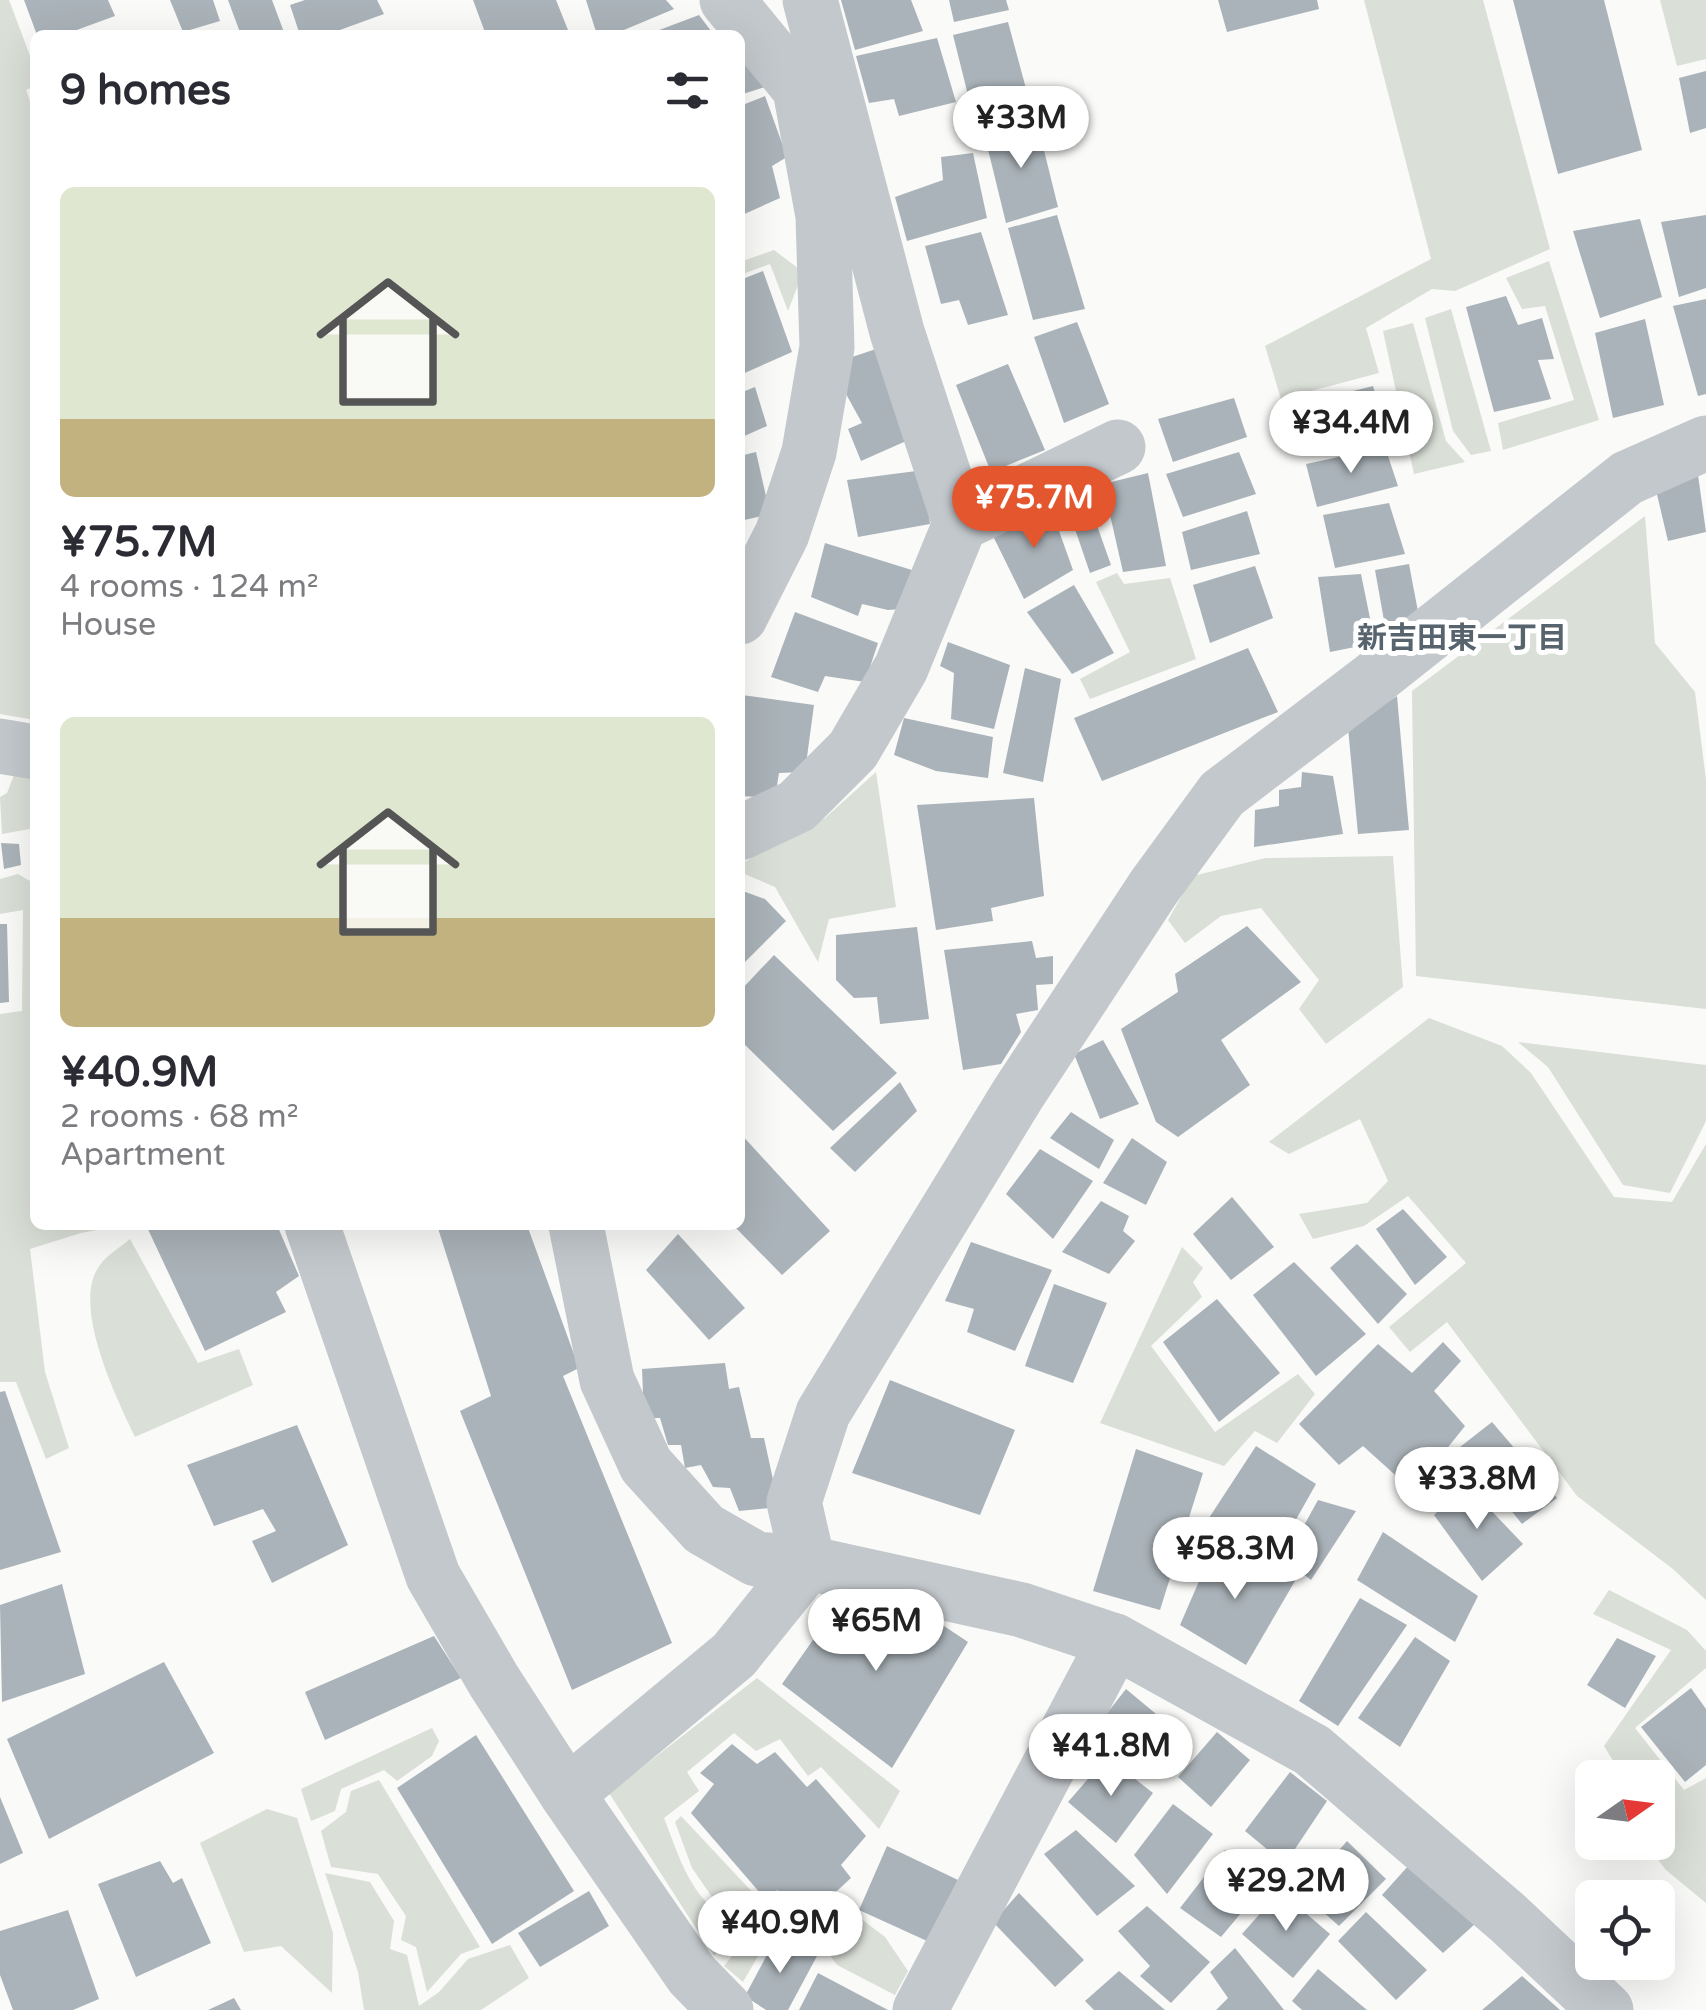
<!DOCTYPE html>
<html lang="en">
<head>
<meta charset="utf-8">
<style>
	:root { --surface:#fff; --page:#f7f7f7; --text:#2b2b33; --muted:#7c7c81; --accent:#e4572e }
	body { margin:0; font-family:"Varela Round","Noto Sans JP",sans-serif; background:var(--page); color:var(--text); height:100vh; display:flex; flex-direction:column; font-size:38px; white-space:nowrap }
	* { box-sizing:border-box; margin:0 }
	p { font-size:32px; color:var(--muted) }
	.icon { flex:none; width:55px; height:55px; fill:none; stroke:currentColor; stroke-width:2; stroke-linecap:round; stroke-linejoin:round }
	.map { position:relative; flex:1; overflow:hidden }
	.panel { position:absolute; left:30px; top:30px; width:715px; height:1200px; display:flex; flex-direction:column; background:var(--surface); border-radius:15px; box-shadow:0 10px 40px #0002 }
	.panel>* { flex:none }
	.needle { width:65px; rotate:76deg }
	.tools { position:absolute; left:1575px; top:1760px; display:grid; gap:20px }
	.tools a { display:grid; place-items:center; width:100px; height:100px; border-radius:15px; background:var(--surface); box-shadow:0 10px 40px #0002; font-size:50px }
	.price { position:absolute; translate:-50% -85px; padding:0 22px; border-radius:35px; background:#fff; color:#222; font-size:32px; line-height:65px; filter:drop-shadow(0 2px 5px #0008) }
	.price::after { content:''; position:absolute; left:50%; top:60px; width:30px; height:22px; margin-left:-15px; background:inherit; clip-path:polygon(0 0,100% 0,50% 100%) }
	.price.active { background:var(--accent); color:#fff }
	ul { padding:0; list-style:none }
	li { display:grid; align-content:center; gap:20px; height:530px; padding:0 30px }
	li span { display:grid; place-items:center; height:310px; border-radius:15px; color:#555 }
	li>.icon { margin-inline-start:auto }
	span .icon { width:180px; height:180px; fill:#fffc; stroke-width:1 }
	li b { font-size:42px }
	h2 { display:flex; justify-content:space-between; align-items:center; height:120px; padding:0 30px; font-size:42px }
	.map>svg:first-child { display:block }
	.green { fill:#dadfd7 }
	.building { fill:#aab3b9 }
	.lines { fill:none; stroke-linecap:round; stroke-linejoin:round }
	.minor { stroke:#c3c8cc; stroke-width:55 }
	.labels { text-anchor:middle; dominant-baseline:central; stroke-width:10; stroke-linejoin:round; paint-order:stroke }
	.neighbourhood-label { font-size:30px; font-weight:bold; fill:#57646e; stroke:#fff }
</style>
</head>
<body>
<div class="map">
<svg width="1706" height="2010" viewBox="0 0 1706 2010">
	<rect width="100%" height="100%" fill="#fafaf8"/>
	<g class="green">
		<path d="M 0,0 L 9,0 L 35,69 L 35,86 L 26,90 L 35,115 L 35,720 L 0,714 Z"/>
		<path d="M 1364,0 L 1483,0 L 1550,249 L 1455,291 L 1432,289 L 1366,328 L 1379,373 L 1281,399 L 1265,346 L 1431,259 Z"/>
		<path d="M 1660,0 L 1706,0 L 1706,59 L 1677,66 Z"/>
		<path d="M 774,250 L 803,272 L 788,311 L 770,264 L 740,275 L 740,262 Z"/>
		<path d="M 1549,261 L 1599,420 L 1503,450 L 1498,423 L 1574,400 L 1545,306 L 1522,309 L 1506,278 Z"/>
		<path d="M 1451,309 L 1491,451 L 1471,455 L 1453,431 L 1425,318 Z"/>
		<path d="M 1413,323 L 1446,441 L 1465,462 L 1414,474 L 1383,331 Z"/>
		<path d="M 1645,516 L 1655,643 L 1695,692 L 1706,780 L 1706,1009 L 1416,976 L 1412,691 Z"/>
		<path d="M 1117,573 L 1124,584 L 1170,578 L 1196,659 L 1090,699 L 1080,679 L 1130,652 L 1096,582 Z"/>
		<path d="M 35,760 L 35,828 L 2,834 L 0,797 L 7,793 L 16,770 Z"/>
		<path d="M 876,772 L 896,907 L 829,919 L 818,962 L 775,887 L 740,872 L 740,865 L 788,834 L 825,818 Z"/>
		<path d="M 1393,856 L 1403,987 L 1326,1044 L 1299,1009 L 1319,980 L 1261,908 L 1221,916 L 1185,943 L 1168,920 L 1193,876 L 1265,858 Z"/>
		<path d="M 18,874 L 35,884 L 35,1225 L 123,1225 L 81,1233 L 30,1249 L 45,1372 L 69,1448 L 46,1459 L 16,1382 L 0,1382 L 0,1014 L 22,1011 L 23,910 L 0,914 L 0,879 Z"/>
		<path d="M 1429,1018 L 1502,1046 L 1531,1073 L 1614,1197 L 1672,1202 L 1706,1144 L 1706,1600 L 1673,1569 L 1577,1496 L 1447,1322 L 1410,1352 L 1389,1327 L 1466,1263 L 1408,1196 L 1364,1226 L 1313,1239 L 1299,1214 L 1367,1203 L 1388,1181 L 1360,1119 L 1289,1154 L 1269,1142 Z"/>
		<path d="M 1518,1042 L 1706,1065 L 1706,1121 L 1670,1193 L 1623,1185 L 1548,1067 Z"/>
		<path d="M 130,1239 L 198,1363 L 239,1349 L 253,1385 L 135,1437 C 117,1399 70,1304 100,1265 C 107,1255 121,1247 130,1239 Z"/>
		<path d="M 1182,1247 L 1203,1268 L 1193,1282 L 1202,1297 L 1151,1346 L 1215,1432 L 1298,1374 L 1315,1394 L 1277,1443 L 1255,1431 L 1224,1466 L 1100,1423 Z"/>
		<path d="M 1609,1590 L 1687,1630 L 1706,1651 L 1706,1668 L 1635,1728 L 1684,1790 L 1706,1778 L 1706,1903 L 1666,1870 L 1645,1843 L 1658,1842 L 1658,1778 L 1623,1777 L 1604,1746 L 1671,1650 L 1593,1614 Z"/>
		<path d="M 757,1678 L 900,1791 L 879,1829 L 821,1767 L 808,1776 L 780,1739 L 756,1751 L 734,1733 L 687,1772 L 699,1791 L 664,1818 C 683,1867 692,1903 742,1928 L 714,1956 L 609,1793 Z"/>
		<path d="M 432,1728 L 439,1741 L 432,1756 L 397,1781 L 384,1770 L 341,1789 L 335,1811 L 311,1821 L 301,1789 Z"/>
		<path d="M 379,1780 L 480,1947 L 461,1954 L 427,1992 L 416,1947 L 401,1940 L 406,1916 L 378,1874 L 331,1867 L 321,1831 L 346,1812 L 351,1791 Z"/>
		<path d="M 267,1809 L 297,1818 L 333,1933 L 332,1993 L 281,1946 L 244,1952 L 200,1843 Z"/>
		<path d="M 681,1816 L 770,1911 L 783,1903 L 803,1921 L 792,1936 L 772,1932 L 743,1982 L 724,1966 L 754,1928 L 721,1910 L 692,1868 L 675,1822 Z"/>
		<path d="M 325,1873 L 370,1882 L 394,1921 L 390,1949 L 407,1955 L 419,2006 L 439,1992 L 468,1959 L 510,1945 L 529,1978 L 481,2010 L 364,2010 L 358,1972 Z"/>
		<path d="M 843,1905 L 885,1937 L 908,1971 L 895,1995 L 837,1965 L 823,1946 L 829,1934 L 820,1924 Z"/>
	</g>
	<g class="building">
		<path d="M 24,0 L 108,0 L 115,16 L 63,35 L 37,35 Z"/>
		<path d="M 170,0 L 213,0 L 220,21 L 183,32 Z"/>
		<path d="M 228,0 L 272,0 L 285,35 L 241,35 Z"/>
		<path d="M 305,0 L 377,0 L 384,14 L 326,35 L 300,35 L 290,5 Z"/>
		<path d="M 473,0 L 556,0 L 570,35 L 486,35 Z"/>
		<path d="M 586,0 L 666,0 L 674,9 L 612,35 L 597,35 Z"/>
		<path d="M 841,0 L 911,0 L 923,31 L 855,50 Z"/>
		<path d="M 949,0 L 1006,0 L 1009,10 L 954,22 Z"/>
		<path d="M 1218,0 L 1317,0 L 1319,9 L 1227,32 Z"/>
		<path d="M 1513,0 L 1604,0 L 1642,150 L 1558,174 Z"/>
		<path d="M 699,15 L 714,35 L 646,35 Z"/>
		<path d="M 1008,22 L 1031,107 L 975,123 L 953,35 Z"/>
		<path d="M 937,38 L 956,102 L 899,116 L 894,99 L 869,103 L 856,56 Z"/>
		<path d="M 740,42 L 771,85 L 740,95 Z"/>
		<path d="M 1706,71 L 1706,128 L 1690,133 L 1679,78 Z"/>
		<path d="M 765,96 L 787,157 L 772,166 L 780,198 L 740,216 L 740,106 Z"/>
		<path d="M 1037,122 L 1058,207 L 1006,223 L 984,133 Z"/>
		<path d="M 973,153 L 987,218 L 907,241 L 895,197 L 943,180 L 941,157 Z"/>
		<path d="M 1057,215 L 1085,309 L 1033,320 L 1008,228 Z"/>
		<path d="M 1706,215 L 1706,288 L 1679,297 L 1661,222 Z"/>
		<path d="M 1640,219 L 1662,297 L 1600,318 L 1573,231 Z"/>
		<path d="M 981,232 L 1008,315 L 968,325 L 959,300 L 941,304 L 925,246 Z"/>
		<path d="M 763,271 L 792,352 L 740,375 L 740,280 Z"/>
		<path d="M 1506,296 L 1518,325 L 1542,318 L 1554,359 L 1538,360 L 1551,399 L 1494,412 L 1466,307 Z"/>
		<path d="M 1706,299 L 1706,394 L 1698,396 L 1673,306 Z"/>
		<path d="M 1645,319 L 1664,405 L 1613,418 L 1595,333 Z"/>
		<path d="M 1077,322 L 1109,404 L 1064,423 L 1034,337 Z"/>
		<path d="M 879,348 L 913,438 L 861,461 L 848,429 L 862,423 L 846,394 L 849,358 Z"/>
		<path d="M 1008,364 L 1045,450 L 991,472 L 956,385 Z"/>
		<path d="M 1373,386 L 1384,424 L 1304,448 L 1293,406 Z"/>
		<path d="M 755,387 L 767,426 L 740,438 L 740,393 Z"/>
		<path d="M 1234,398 L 1247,437 L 1173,462 L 1158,419 Z"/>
		<path d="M 1385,447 L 1398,486 L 1317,507 L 1306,464 Z"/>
		<path d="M 756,452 L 770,514 L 740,521 L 740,456 Z"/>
		<path d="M 1239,452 L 1256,494 L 1183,517 L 1166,474 Z"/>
		<path d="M 924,470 L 930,524 L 858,537 L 847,480 Z"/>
		<path d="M 1148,473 L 1166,566 L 1123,572 L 1103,484 Z"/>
		<path d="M 1698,475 L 1706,532 L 1668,541 L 1655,486 Z"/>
		<path d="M 1083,486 L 1111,565 L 1090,573 L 1063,494 Z"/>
		<path d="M 1049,503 L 1073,570 L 1024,599 L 993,536 Z"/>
		<path d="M 1389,503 L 1405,554 L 1335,568 L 1323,515 Z"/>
		<path d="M 1247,511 L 1260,554 L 1191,570 L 1182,532 Z"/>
		<path d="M 825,543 L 915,571 L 902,609 L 888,610 L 862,604 L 858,616 L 811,597 Z"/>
		<path d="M 1409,564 L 1419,617 L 1385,626 L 1375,570 Z"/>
		<path d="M 1255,566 L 1273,618 L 1210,643 L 1193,585 Z"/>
		<path d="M 1361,574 L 1375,643 L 1330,652 L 1318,577 Z"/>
		<path d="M 1074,585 L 1114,653 L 1072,674 L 1027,612 Z"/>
		<path d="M 795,612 L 878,643 L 865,682 L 825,676 L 818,692 L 771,677 Z"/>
		<path d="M 948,642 L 1010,665 L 994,729 L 951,719 L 954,673 L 940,666 Z"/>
		<path d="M 1248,648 L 1278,712 L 1102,781 L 1074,718 Z"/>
		<path d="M 1025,668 L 1061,679 L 1043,782 L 1003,773 Z"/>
		<path d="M 742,695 L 814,705 L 805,772 L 779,773 L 775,798 L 740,796 Z"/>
		<path d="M 1397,696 L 1409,830 L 1358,834 L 1348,728 Z"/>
		<path d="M 904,718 L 993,737 L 988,778 L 936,771 L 894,755 Z"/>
		<path d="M 1302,772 L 1333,776 L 1343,834 L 1254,847 L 1255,810 L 1279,806 L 1279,790 L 1301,787 Z"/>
		<path d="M 1034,798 L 1044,896 L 991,908 L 993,921 L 936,930 L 917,805 Z"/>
		<path d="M 1,843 L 19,844 L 21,865 L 4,869 Z"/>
		<path d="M 740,890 L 765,899 L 786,921 L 740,967 Z"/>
		<path d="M 0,924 L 7,924 L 9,1002 L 0,1003 Z"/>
		<path d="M 1247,926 L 1301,982 L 1221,1040 L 1250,1085 L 1178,1137 L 1156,1122 L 1121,1029 L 1178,992 L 1175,974 Z"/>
		<path d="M 917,927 L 929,1019 L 880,1024 L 877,997 L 854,998 L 836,980 L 836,935 Z"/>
		<path d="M 1032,941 L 1036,958 L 1053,956 L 1053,984 L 1036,985 L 1038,1010 L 1016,1014 L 1021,1032 L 1001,1064 L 963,1070 L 944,950 Z"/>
		<path d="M 774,955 L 897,1073 L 833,1131 L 740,1040 L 740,991 Z"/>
		<path d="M 1103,1040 L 1139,1104 L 1100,1119 L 1074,1054 Z"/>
		<path d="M 900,1082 L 917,1111 L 855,1172 L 830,1148 Z"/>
		<path d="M 1071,1112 L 1114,1140 L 1099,1169 L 1050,1138 Z"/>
		<path d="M 740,1133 L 830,1231 L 782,1275 L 733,1225 L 740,1225 Z"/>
		<path d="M 1132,1138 L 1167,1162 L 1146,1205 L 1103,1183 Z"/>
		<path d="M 1040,1149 L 1093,1181 L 1053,1239 L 1006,1194 Z"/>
		<path d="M 1232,1197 L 1274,1247 L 1231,1280 L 1193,1234 Z"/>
		<path d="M 1101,1201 L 1129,1216 L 1123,1231 L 1135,1241 L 1109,1274 L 1062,1252 Z"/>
		<path d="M 1403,1209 L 1447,1257 L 1415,1285 L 1376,1229 Z"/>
		<path d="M 146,1225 L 277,1225 L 299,1276 L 276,1292 L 286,1312 L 205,1351 Z"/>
		<path d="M 437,1225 L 527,1225 L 579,1368 L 563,1376 L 672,1643 L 572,1690 L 460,1411 L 491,1396 Z"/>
		<path d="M 678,1234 L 745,1308 L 709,1340 L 646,1270 Z"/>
		<path d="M 971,1242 L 1052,1270 L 1015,1351 L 967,1332 L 974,1309 L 945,1301 Z"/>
		<path d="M 1357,1244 L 1407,1294 L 1378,1324 L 1330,1268 Z"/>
		<path d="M 1294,1262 L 1366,1334 L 1316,1376 L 1253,1295 Z"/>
		<path d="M 1054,1284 L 1107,1303 L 1073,1383 L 1025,1366 Z"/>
		<path d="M 1217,1299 L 1280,1373 L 1219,1422 L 1163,1342 Z"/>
		<path d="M 1443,1342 L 1461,1361 L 1434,1391 L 1465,1426 L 1413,1491 L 1363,1446 L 1339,1465 L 1299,1424 L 1378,1344 L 1412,1373 Z"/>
		<path d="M 725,1363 L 729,1389 L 739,1387 L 751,1438 L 764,1438 L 779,1507 L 739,1511 L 730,1488 L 713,1487 L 701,1465 L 685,1468 L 681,1445 L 668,1445 L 660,1418 L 644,1418 L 642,1369 Z"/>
		<path d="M 890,1380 L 1015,1430 L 980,1515 L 852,1473 Z"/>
		<path d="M 5,1391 L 61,1552 L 0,1570 L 0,1392 Z"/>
		<path d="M 1492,1422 L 1557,1498 L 1522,1524 L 1460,1447 Z"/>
		<path d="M 297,1425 L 348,1545 L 272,1583 L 252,1541 L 276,1531 L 263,1509 L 214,1526 L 187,1465 Z"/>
		<path d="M 1256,1446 L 1316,1484 L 1275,1557 L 1209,1518 Z"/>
		<path d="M 1136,1449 L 1203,1473 L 1160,1610 L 1093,1591 Z"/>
		<path d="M 1466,1484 L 1523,1544 L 1482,1581 L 1434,1515 Z"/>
		<path d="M 1318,1500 L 1356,1511 L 1311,1580 L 1285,1560 Z"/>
		<path d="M 1383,1532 L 1478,1596 L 1455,1642 L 1357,1580 Z"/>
		<path d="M 1217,1540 L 1295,1581 L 1246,1665 L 1180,1625 Z"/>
		<path d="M 62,1584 L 85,1674 L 2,1702 L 0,1605 Z"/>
		<path d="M 846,1593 L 900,1627 L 914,1606 L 968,1642 L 892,1768 L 782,1684 Z"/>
		<path d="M 1360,1598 L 1407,1625 L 1338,1726 L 1299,1701 Z"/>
		<path d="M 434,1636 L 461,1678 L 325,1740 L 305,1692 Z"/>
		<path d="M 1415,1637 L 1450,1661 L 1400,1747 L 1358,1718 Z"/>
		<path d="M 1617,1638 L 1656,1656 L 1625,1708 L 1587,1685 Z"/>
		<path d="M 164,1662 L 214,1753 L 49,1839 L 7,1739 Z"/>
		<path d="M 1691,1688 L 1706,1709 L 1706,1765 L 1685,1782 L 1641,1727 Z"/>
		<path d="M 1126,1689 L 1185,1738 L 1156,1775 L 1097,1726 Z"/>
		<path d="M 1217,1732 L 1250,1760 L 1211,1807 L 1178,1777 Z"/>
		<path d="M 476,1735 L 574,1891 L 492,1944 L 397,1788 Z"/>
		<path d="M 732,1744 L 757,1764 L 775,1752 L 807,1787 L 816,1779 L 866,1836 L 841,1865 L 851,1878 L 812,1914 L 777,1890 L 768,1902 L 691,1813 L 714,1784 L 700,1773 Z"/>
		<path d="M 1107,1757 L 1153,1793 L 1116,1843 L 1068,1802 Z"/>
		<path d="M 1290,1772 L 1327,1801 L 1285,1864 L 1245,1831 Z"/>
		<path d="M 0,1797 L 23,1853 L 0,1864 Z"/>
		<path d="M 1173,1804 L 1213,1834 L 1167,1894 L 1134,1855 Z"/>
		<path d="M 1076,1830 L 1135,1886 L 1097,1916 L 1044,1854 Z"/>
		<path d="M 1347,1841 L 1386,1879 L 1339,1926 L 1302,1893 Z"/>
		<path d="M 887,1846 L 958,1880 L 927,1941 L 859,1910 Z"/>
		<path d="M 1225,1850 L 1267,1882 L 1221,1937 L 1180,1908 Z"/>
		<path d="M 160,1861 L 173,1883 L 182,1878 L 211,1943 L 136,1977 L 98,1884 Z"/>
		<path d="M 1410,1864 L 1476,1923 L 1443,1953 L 1382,1895 Z"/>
		<path d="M 589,1891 L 609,1926 L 540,1967 L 518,1933 Z"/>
		<path d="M 1280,1891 L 1330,1934 L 1293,1978 L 1242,1934 Z"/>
		<path d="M 1019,1893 L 1084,1960 L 1055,1987 L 993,1922 Z"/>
		<path d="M 1147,1906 L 1210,1962 L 1171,2003 L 1140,1976 L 1150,1966 L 1118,1931 Z"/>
		<path d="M 68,1910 L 99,1999 L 73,2010 L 13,2010 L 0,1975 L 0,1931 Z"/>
		<path d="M 1366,1912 L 1427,1970 L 1396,2000 L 1338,1941 Z"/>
		<path d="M 776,1938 L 817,1956 L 788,2010 L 766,2010 L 745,1996 Z"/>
		<path d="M 1235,1948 L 1284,2010 L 1216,2010 L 1228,1998 L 1210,1972 Z"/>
		<path d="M 1318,1969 L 1367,2010 L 1302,2010 L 1292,2001 Z"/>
		<path d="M 1119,1971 L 1165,2010 L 1094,2010 L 1085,2001 Z"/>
		<path d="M 818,1973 L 888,2010 L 799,2010 Z"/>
		<path d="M 1522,1976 L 1560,2010 L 1482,2010 Z"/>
		<path d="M 234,1998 L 241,2010 L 208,2010 Z"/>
	</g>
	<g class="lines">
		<g class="minor">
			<path d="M 727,0 L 800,89 L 823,216 L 827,347 L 809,452 L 782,534 L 740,617"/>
			<path d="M 810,0 L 897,332 L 960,524"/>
			<path d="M 0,746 L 35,752"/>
			<path d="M 740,833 L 797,806 L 853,750 L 901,668 L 960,524 L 1118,447"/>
			<path d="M 312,1225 L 433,1576 L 494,1681 L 567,1794 L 692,1975 L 726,2010"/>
			<path d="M 576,1225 L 607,1380 L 646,1465 L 704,1529 L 756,1559 L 808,1563 L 1022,1610 L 1115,1641 L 1312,1750 L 1508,1918 L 1606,2010"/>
			<path d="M 567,1794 L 734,1655 L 808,1563 L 794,1502 L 823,1413 L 1018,1094 L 1154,887 L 1222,794 L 1372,680 L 1627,478 L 1706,443"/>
			<path d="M 920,2010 L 1115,1641"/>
		</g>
	</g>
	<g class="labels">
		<g class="neighbourhood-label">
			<text x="1462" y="638">新吉田東一丁目</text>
		</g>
	</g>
</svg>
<div class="tools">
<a><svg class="needle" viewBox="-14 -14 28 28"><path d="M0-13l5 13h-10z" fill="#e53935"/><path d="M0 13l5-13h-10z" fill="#7c7c81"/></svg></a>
<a><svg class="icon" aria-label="locate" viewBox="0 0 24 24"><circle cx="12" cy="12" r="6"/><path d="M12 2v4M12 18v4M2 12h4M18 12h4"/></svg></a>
</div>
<b class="price" style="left:1021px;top:171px">¥33M</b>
<b class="price" style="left:1351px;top:476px">¥34.4M</b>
<b class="price active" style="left:1034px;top:551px">¥75.7M</b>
<b class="price" style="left:1477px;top:1532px">¥33.8M</b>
<b class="price" style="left:1235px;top:1602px">¥58.3M</b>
<b class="price" style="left:876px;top:1674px">¥65M</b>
<b class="price" style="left:1111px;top:1799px">¥41.8M</b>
<b class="price" style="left:1286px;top:1934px">¥29.2M</b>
<b class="price" style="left:780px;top:1976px">¥40.9M</b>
<section class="panel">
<h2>9 homes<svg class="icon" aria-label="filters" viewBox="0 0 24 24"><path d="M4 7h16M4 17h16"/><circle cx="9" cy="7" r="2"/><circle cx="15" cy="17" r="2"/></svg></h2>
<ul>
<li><span style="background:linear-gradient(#dfe7d0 75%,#c2b280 0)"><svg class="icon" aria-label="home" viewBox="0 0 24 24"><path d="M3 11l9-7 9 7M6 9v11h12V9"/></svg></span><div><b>¥75.7M</b><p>4 rooms · 124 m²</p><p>House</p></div></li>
<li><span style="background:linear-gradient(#dfe7d0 65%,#c2b280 0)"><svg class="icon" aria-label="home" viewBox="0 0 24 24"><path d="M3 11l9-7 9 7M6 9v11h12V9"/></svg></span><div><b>¥40.9M</b><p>2 rooms · 68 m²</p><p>Apartment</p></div></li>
</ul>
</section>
</div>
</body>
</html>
